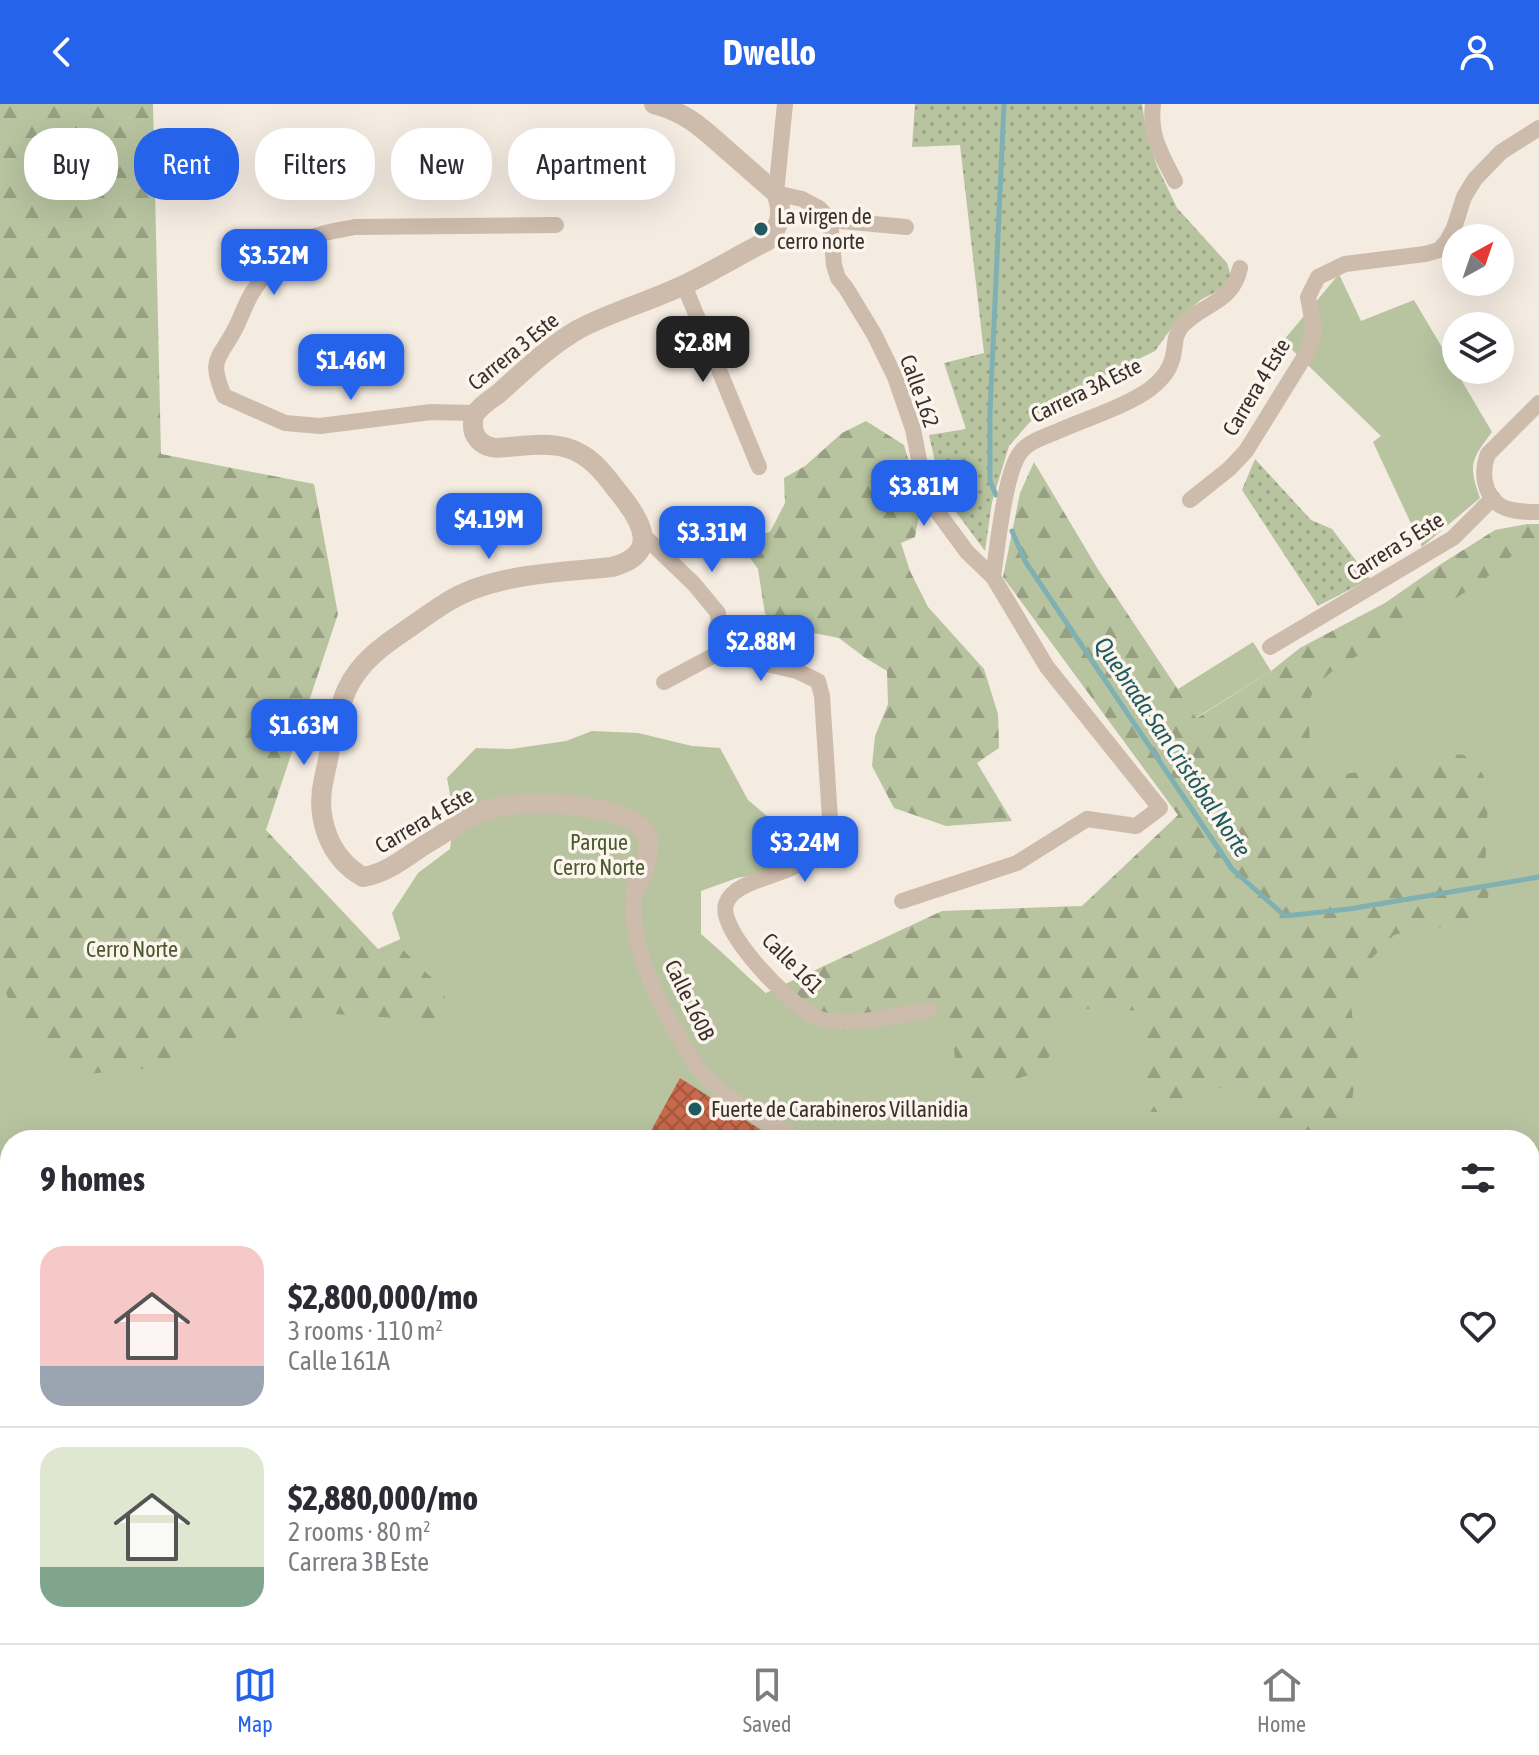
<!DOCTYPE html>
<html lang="en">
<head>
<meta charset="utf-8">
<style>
	:root { --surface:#fff; --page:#f2f2f3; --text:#2b2b33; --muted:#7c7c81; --line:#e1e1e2; --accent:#2563eb }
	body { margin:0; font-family:"Asap Condensed",sans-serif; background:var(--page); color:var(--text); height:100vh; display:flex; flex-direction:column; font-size:30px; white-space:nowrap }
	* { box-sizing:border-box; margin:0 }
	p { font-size:26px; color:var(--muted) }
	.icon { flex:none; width:44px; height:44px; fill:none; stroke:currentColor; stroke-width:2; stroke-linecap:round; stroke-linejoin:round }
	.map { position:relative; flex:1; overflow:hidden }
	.side { position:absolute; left:0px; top:1026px; width:1540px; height:514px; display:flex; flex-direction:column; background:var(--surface); border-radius:32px 32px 0 0; box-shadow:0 8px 32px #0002 }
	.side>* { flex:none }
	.guide { position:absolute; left:24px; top:24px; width:800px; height:72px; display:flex; gap:16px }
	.needle { width:52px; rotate:40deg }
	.tools { position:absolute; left:1442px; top:120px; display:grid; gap:16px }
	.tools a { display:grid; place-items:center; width:72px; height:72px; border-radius:50%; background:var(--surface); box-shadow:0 8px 32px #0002; font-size:40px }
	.price { position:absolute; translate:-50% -68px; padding:0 18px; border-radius:16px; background:var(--accent); color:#fff; font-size:26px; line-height:52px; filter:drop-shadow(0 2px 4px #0008) }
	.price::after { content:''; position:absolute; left:50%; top:48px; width:24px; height:18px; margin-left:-12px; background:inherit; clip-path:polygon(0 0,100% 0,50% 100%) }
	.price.current { background:#222; color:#fff }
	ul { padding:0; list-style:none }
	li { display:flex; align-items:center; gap:24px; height:200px; padding:0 40px }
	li+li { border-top:2px solid var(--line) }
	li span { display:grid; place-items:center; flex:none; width:224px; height:160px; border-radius:24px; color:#555 }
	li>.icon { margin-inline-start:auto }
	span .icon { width:96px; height:96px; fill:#fffc; stroke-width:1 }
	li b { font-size:34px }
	h2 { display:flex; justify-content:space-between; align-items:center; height:96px; padding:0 40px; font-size:34px }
	.tag { padding:0 28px; border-radius:32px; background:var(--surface); box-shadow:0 8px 32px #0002; font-size:28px; line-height:72px }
	.tag.current { background:var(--accent); color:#fff }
	header { display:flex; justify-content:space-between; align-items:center; height:104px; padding:0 40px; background:var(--accent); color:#fff; font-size:36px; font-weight:700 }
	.menu { display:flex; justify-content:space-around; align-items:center; height:112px; border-top:2px solid var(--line); background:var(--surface); font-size:22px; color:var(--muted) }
	.menu a { display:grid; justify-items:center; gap:4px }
	.menu .current { color:var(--accent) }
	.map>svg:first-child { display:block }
	.grass { fill:url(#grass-dots) }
	.forest { fill:url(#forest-firs) }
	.green { fill:#b8c4a0; fill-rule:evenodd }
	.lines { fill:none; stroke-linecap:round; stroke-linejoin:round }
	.stream { stroke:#7fb0b2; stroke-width:5 }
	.building { fill:url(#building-cross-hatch) }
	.minor { stroke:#cdbbac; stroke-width:16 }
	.tertiary { stroke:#cdbbac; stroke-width:20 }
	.poi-dot { fill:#1f5a5e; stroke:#fbf5ee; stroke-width:3 }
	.labels { text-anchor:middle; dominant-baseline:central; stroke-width:7; stroke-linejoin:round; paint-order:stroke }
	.poi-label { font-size:22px; fill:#3b302b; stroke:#fbf5ee; text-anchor:start }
	.street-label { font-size:22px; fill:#3b302b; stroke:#fbf5ee }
	.park-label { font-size:22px; fill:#4a5a2e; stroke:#fbf5ee }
	.water-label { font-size:24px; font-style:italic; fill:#1f5a5e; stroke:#fbf5ee }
</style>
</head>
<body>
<header><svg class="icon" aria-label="back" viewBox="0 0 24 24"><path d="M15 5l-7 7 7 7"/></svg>Dwello<svg class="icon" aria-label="person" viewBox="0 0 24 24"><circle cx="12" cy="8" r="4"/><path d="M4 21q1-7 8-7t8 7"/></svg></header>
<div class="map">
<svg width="1539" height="1539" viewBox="0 0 1539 1539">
	<defs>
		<pattern id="grass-dots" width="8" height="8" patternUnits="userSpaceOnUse" patternTransform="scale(2)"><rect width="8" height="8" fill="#b8c4a0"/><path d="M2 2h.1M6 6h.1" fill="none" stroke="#97a083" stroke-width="1.8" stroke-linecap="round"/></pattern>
		<pattern id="forest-firs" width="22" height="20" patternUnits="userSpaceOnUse" patternTransform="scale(2)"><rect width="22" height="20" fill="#b8c4a0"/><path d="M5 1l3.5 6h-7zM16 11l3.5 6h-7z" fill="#97a083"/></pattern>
		<pattern id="building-cross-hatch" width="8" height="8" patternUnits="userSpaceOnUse" patternTransform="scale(2)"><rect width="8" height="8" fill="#c8694b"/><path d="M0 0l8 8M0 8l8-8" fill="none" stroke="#a4573f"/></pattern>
	</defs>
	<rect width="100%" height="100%" fill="#f4ebe1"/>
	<g class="grass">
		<path d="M 915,0 L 1142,0 L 1147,32 L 1157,62 L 1177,104 L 1227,159 L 1231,171 L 1224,184 L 1202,195 L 1178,215 L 1155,247 L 1050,298 L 1029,319 L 1009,342 L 992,398 L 985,447 L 942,389 L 929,331 L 966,325 L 944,259 L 984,249 L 960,41 L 912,43 Z"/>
		<path d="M 1255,355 L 1311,416 L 1332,425 L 1370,475 L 1318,502 L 1242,386 Z"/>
	</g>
	<g class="forest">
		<path d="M 0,0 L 153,0 L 161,350 L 314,380 L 338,510 L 266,726 L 378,845 L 499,792 L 606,1036 L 10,1036 L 10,1530 L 670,1539 L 0,1539 Z"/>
		<path d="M 866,317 L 904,341 L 921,399 L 915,433 L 901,439 L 910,467 L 928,503 L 984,565 L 998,610 L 999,644 L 977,659 L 1012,717 L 946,722 L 894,704 L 872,662 L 875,632 L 888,600 L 887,567 L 864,553 L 839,534 L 798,526 L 765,510 L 758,465 L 737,436 L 770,428 L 785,399 L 784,374 L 805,362 L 842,329 Z"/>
		<path d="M 1034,358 L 1099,467 L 1197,614 L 1271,567 L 1300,544 L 1385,499 L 1441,460 L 1495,426 L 1527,420 L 1539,420 L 1539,996 L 1503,1036 L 845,1036 L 738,902 L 942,807 L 1082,802 L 1178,711 L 1003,473 L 1020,389 Z"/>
	</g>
	<g class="green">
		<path d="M 1339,170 L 1361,217 L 1414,196 L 1492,328 C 1471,356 1468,360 1480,394 L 1422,443 L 1373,338 L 1381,332 L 1283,237 Z"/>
		<path d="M 1522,443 L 1539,444 L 1539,1539 L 0,1539 L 0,873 L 12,904 L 53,945 L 87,970 L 141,965 L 267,923 L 319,909 L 412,915 L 456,913 L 438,880 L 404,847 L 392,809 L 418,769 L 450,745 L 454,713 L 447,674 L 476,644 L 511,645 L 566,637 L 592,627 L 638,629 L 692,642 L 720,644 L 748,696 L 786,728 L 780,766 L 737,774 L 701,787 L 701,830 C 741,864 776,904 821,931 L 847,926 L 910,905 L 934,917 L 953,937 L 956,963 L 963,991 L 990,984 L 1031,970 L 1052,950 L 1056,915 L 1070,893 L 1085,905 L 1114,904 L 1137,907 L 1142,920 L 1144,940 L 1141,961 L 1148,982 L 1150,1008 L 1175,1008 L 1197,987 L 1217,982 L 1272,1014 L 1301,1027 L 1331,1030 L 1352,996 L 1358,954 L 1350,895 L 1362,868 L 1373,853 L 1394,831 L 1413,826 L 1447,823 L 1468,826 L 1486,811 L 1489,785 L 1485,767 L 1488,694 L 1483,670 L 1464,651 L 1438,648 L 1411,660 L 1338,671 L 1323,667 L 1311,648 L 1309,624 L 1308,599 L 1316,581 L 1342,559 L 1366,548 L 1404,515 L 1427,503 L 1456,494 L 1480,479 ZM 10,1036 L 1530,1036 L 1530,1530 L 10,1530 Z"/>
		<path d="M 1253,538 L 1271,567 L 1196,614 L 1178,585 Z"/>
	</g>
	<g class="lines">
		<g class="stream">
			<path d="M 996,391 L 990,377 L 990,308 L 1004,0"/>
			<path d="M 1012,427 L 1025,457 L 1232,765 L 1285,812 L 1349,805 L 1539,773"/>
		</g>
	</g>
	<path class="building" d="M 680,974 L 777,1036 L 646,1036 Z"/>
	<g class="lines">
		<g class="minor">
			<path d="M 785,0 L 776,89 L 802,95 L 819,104 L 830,116 L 834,161 L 838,174 L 846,184 L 874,230 L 895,273 L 913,325 L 924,381 L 931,399 L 967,448 L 993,473 L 1047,563 L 1160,704 L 1136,722 L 1087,715 L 1017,759 L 902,797"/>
			<path d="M 1153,0 C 1149,31 1161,50 1175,77"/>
			<path d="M 830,116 L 906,123"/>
			<path d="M 684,181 L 759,363"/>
			<path d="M 1539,299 L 1488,350 C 1481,367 1483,391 1501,402 C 1511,408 1528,408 1539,408"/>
			<path d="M 475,309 L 431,308 L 320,322 L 285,319 L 224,292 C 208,254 219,256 235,225 C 242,212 246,197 254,186 C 266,167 287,145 307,135 C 322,128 339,126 355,123 L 556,121"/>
			<path d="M 1190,396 L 1229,365 L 1246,347 L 1308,247 L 1314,225 L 1308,193 L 1318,173 L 1345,160 L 1425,150 L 1439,146 L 1447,137 L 1454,124 L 1464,93 L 1475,75 L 1501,48 L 1539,24"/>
			<path d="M 643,431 L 694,480 L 718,509 L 719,528 L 726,545"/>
			<path d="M 993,473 C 997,446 1005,368 1020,349 C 1027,338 1044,333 1056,328 C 1085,315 1125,303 1150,285 C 1159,278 1169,267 1172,256 C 1176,244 1173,232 1182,222 C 1203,199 1233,199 1240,164"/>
			<path d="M 1270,543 L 1453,434 L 1493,394"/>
			<path d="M 726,545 L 738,553 L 797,567 L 818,577 L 822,592 L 830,715 C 824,733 816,749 799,760 C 781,772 733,777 726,800 C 717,827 791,901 814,912 C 818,915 826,917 831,917 C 857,922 902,910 929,906"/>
			<path d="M 664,578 L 726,545"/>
			<path d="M 635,787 C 626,835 658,898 682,938 C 688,947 692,957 699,965 C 725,996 765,1016 800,1036"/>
		</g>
		<path class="tertiary" d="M 635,787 C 649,751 664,724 615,710 C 578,699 524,694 487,706 C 464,714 444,730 423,742 C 405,754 385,770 363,773 C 328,753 315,712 324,674 C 331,644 335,613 347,585 C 360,558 382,542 406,526 C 428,511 449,494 474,485 C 517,469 566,468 612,463 C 661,450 642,417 619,389 C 608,375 597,359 581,350 C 560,337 533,341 509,343 C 504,343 496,345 491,343 C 481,341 473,332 473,322 C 473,318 473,313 475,310 C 480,302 491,295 498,290 C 524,267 549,242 579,225 C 613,207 651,197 686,180 C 713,167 739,151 767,137 C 780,122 784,109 776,89 C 760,75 744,61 728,47 C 703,25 688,9 654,0"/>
	</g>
	<g class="poi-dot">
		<circle cx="761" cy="125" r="8"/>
		<circle cx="695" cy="1005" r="8"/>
	</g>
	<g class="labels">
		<g class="poi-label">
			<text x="777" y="112">La virgen de<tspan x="777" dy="25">cerro norte</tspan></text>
			<text x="711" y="1005">Fuerte de Carabineros Villanidia</text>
		</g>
		<g class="street-label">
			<text transform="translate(513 247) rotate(-39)">Carrera 3 Este</text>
			<text transform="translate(1256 283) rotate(-59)">Carrera 4 Este</text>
			<text transform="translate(1086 286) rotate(-26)">Carrera 3A Este</text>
			<text transform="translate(920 287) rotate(70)">Calle 162</text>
			<text transform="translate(1395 442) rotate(-32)">Carrera 5 Este</text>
			<text transform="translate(424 716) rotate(-30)">Carrera 4 Este</text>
			<text transform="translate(793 859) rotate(45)">Calle 161</text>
			<text transform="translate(690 896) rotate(64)">Calle 160B</text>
		</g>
		<g class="park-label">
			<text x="599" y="738">Parque<tspan x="599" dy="25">Cerro Norte</tspan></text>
			<text x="132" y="845">Cerro Norte</text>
		</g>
		<g class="water-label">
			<text transform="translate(1173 643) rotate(56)">Quebrada San Cristóbal Norte</text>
		</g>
	</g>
</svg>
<div class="tools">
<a><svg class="needle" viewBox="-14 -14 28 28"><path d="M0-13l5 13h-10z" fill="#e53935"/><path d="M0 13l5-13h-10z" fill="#7c7c81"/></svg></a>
<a><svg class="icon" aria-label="layers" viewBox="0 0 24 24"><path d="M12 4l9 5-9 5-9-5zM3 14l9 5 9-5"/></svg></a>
</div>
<b class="price" style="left:274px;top:193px">$3.52M</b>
<b class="price current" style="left:703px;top:280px">$2.8M</b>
<b class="price" style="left:351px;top:298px">$1.46M</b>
<b class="price" style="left:924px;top:424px">$3.81M</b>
<b class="price" style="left:489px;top:457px">$4.19M</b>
<b class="price" style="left:712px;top:470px">$3.31M</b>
<b class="price" style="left:761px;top:579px">$2.88M</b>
<b class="price" style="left:304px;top:663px">$1.63M</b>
<b class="price" style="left:805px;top:780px">$3.24M</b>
<div class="guide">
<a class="tag">Buy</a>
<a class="tag current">Rent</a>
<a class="tag">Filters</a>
<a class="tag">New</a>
<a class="tag">Apartment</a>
</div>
<section class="side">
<h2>9 homes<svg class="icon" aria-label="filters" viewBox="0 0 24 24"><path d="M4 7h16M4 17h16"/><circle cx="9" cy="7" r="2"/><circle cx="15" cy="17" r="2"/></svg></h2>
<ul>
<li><span style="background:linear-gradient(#f6c9c9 75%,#9aa5b1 0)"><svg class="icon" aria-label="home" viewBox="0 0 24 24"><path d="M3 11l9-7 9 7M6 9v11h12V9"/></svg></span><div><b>$2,800,000/mo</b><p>3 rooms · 110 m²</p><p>Calle 161A</p></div><svg class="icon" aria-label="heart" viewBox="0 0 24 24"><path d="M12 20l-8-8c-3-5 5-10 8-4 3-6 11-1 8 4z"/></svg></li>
<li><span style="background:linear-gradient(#dfe7d0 75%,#7fa58c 0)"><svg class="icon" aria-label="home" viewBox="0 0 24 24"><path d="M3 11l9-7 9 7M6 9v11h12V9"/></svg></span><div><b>$2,880,000/mo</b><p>2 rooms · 80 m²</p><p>Carrera 3B Este</p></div><svg class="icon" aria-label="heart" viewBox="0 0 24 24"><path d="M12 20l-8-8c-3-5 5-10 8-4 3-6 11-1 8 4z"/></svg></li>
</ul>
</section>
</div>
<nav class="menu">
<a class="current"><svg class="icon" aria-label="map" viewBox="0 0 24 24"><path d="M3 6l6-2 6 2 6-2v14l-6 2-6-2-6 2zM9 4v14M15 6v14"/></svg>Map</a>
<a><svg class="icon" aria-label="saved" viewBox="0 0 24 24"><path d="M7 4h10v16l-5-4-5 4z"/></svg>Saved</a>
<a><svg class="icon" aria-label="home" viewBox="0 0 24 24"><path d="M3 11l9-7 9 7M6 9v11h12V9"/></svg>Home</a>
</nav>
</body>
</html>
